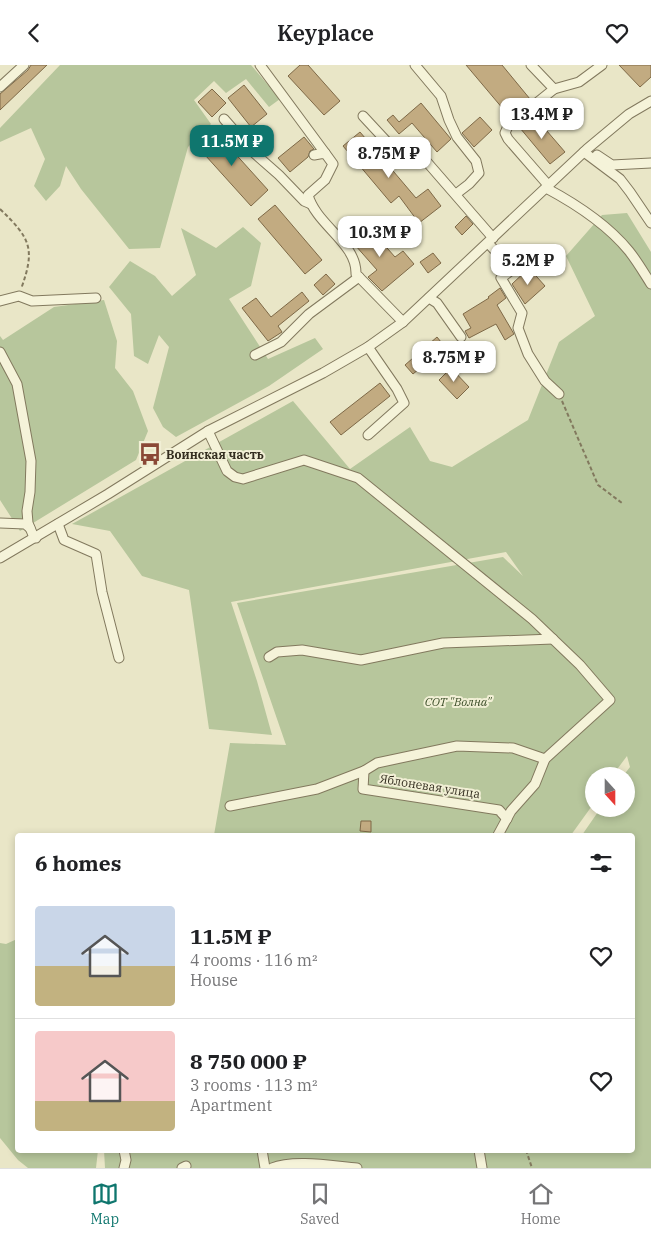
<!DOCTYPE html>
<html lang="en">
<head>
<meta charset="utf-8">
<style>
	:root { --surface:#fff; --page:#f6f6f6; --text:#202124; --muted:#757577; --line:#e0e0e0; --accent:#0f766e }
	body { margin:0; font-family:"IBM Plex Serif",serif; background:var(--page); color:var(--text); height:100vh; display:flex; flex-direction:column; font-size:19px; white-space:nowrap }
	* { box-sizing:border-box; margin:0 }
	p { font-size:16px; color:var(--muted) }
	.icon { flex:none; width:28px; height:28px; fill:none; stroke:currentColor; stroke-width:2; stroke-linecap:round; stroke-linejoin:round }
	.map { position:relative; flex:1; overflow:hidden }
	.sheet { position:absolute; left:15px; top:768px; width:620px; height:320px; display:flex; flex-direction:column; background:var(--surface); border-radius:5px; box-shadow:0 2px 8px #0003 }
	.sheet>* { flex:none }
	.needle { width:32px; rotate:159deg }
	.tools { position:absolute; left:585px; top:702px; display:grid; gap:10px }
	.tools a { display:grid; place-items:center; width:50px; height:50px; border-radius:50%; background:var(--surface); box-shadow:0 2px 8px #0003; font-size:25px }
	.price { position:absolute; translate:-50% -42px; padding:0 11px; border-radius:10px; background:#fff; color:#222; font-size:16px; line-height:32px; filter:drop-shadow(0 1px 2px #0008) }
	.price::after { content:''; position:absolute; left:50%; top:30px; width:15px; height:11px; margin-left:-8px; background:inherit; clip-path:polygon(0 0,100% 0,50% 100%) }
	.price.active { background:var(--accent); color:#fff }
	ul { padding:0; list-style:none }
	li { display:flex; align-items:center; gap:15px; height:125px; padding:0 20px }
	li+li { border-top:1px solid var(--line) }
	li span { display:grid; place-items:center; flex:none; width:140px; height:100px; border-radius:5px; color:#555 }
	li>.icon { margin-inline-start:auto }
	span .icon { width:60px; height:60px; fill:#fffc; stroke-width:1 }
	li b { font-size:21px }
	h2 { display:flex; justify-content:space-between; align-items:center; height:60px; padding:0 20px; font-size:21px }
	header { display:flex; justify-content:space-between; align-items:center; height:65px; padding:0 20px; background:var(--surface); font-size:22px; font-weight:600 }
	.menu { display:flex; justify-content:space-around; align-items:center; height:70px; border-top:1px solid var(--line); background:var(--surface); font-size:14px; color:var(--muted) }
	.menu a { display:grid; justify-items:center; gap:2px }
	.menu .active { color:var(--accent) }
	.map>svg:first-child { display:block }
	.green { fill:#b7c69c }
	.building { fill:#c2ab81; stroke:#7e6947 }
	.lines { fill:none; stroke-linecap:round; stroke-linejoin:round }
	.minor-casing { stroke:#82795e; stroke-width:11 }
	.path { stroke:#82795e; stroke-width:2; stroke-dasharray:4 2.5; stroke-linecap:butt }
	.minor { stroke:#f5f3d9; stroke-width:9 }
	.labels { text-anchor:middle; dominant-baseline:central; stroke-width:4; stroke-linejoin:round; paint-order:stroke }
	.poi-label { font-size:12px; font-weight:bold; fill:#342e20; stroke:#f1efd5; text-anchor:start }
	.park-label { font-size:12px; font-style:italic; fill:#3c4e29; stroke:#f1efd5 }
	.street-label { font-size:12px; fill:#342e20; stroke:#f1efd5 }
</style>
</head>
<body>
<header><svg class="icon" aria-label="back" viewBox="0 0 24 24"><path d="M15 5l-7 7 7 7"/></svg>Keyplace<svg class="icon" aria-label="heart" viewBox="0 0 24 24"><path d="M12 20l-8-8c-3-5 5-10 8-4 3-6 11-1 8 4z"/></svg></header>
<div class="map">
<svg width="651" height="1103" viewBox="0 0 651 1103">
	<rect width="100%" height="100%" fill="#e9e6c7"/>
	<g class="green">
		<path d="M 60,0 L 251,0 L 280,34 L 269,42 L 246,14 L 226,28 L 214,16 L 194,35 L 211,59 L 188,82 L 160,183 L 129,184 L 81,124 L 66,101 L 60,121 L 46,136 L 34,121 L 45,94 L 31,63 L 0,77 L 0,63 Z"/>
		<path d="M 627,148 L 651,187 L 651,1103 L 105,1103 L 104,1085 L 632,1085 L 632,770 L 582,770 L 600,744 L 626,744 L 626,711 L 623,711 L 630,702 L 627,691 L 612,711 L 594,711 L 594,738 L 571,770 L 214,770 L 230,678 L 286,680 L 237,538 L 503,492 L 523,511 L 506,487 L 231,537 L 257,616 L 272,670 L 209,664 L 189,525 L 142,511 L 110,466 L 72,459 L 293,336 L 350,404 L 410,362 L 430,396 L 452,402 L 528,355 L 559,277 L 595,251 L 566,191 L 602,150 Z"/>
		<path d="M 243,162 L 261,178 L 251,221 L 229,234 L 268,294 L 315,273 L 323,284 L 269,321 L 176,372 L 163,362 L 153,343 L 169,282 L 159,270 L 148,299 L 134,291 L 131,249 L 109,222 L 130,196 L 155,211 L 172,231 L 196,210 L 181,163 L 216,183 Z"/>
		<path d="M 104,235 L 117,276 L 115,303 L 133,326 L 148,366 L 136,395 L 20,466 L 0,435 L 0,271 L 3,275 L 54,242 Z"/>
		<path d="M 17,874 L 18,1085 L 98,1085 L 96,1103 L 28,1103 L 18,1095 L 0,1073 L 0,878 L 6,879 Z"/>
	</g>
	<g class="building">
		<path d="M 31,0 L 47,0 L 0,45 L 0,29 L 28,5 Z"/>
		<path d="M 300,0 L 308,0 L 340,36 L 324,50 L 288,11 Z"/>
		<path d="M 466,0 L 502,0 L 530,34 L 509,51 Z"/>
		<path d="M 619,0 L 651,0 L 651,12 L 640,22 Z"/>
		<path d="M 244,20 L 267,49 L 251,62 L 228,33 Z"/>
		<path d="M 212,24 L 226,38 L 212,52 L 198,37 Z"/>
		<path d="M 421,38 L 451,74 L 437,87 L 412,58 L 399,69 L 387,55 L 393,50 L 399,57 Z"/>
		<path d="M 534,51 L 565,87 L 550,99 L 520,63 Z"/>
		<path d="M 480,52 L 492,65 L 474,82 L 462,68 Z"/>
		<path d="M 213,64 L 268,125 L 251,141 L 196,80 Z"/>
		<path d="M 360,67 L 416,133 L 428,124 L 441,141 L 419,158 L 399,131 L 391,138 L 343,81 Z"/>
		<path d="M 304,72 L 314,84 L 310,86 L 308,92 L 290,107 L 278,93 Z"/>
		<path d="M 275,140 L 322,195 L 305,209 L 258,154 Z"/>
		<path d="M 466,151 L 473,159 L 462,170 L 455,162 Z"/>
		<path d="M 365,158 L 395,192 L 403,186 L 414,199 L 382,226 L 368,212 L 377,205 L 348,172 Z"/>
		<path d="M 433,188 L 441,198 L 428,208 L 420,197 Z"/>
		<path d="M 529,203 L 545,221 L 525,239 L 512,219 Z"/>
		<path d="M 326,209 L 335,219 L 323,230 L 314,220 Z"/>
		<path d="M 500,223 L 506,233 L 497,240 L 514,269 L 505,275 L 496,259 L 469,273 L 465,266 L 471,263 L 463,249 L 489,233 L 488,232 Z"/>
		<path d="M 302,227 L 309,236 L 278,261 L 282,267 L 268,276 L 242,243 L 256,233 L 271,252 Z"/>
		<path d="M 437,272 L 445,282 L 413,309 L 405,300 Z"/>
		<path d="M 451,303 L 469,322 L 457,334 L 439,315 Z"/>
		<path d="M 380,318 L 390,331 L 341,370 L 330,357 Z"/>
		<path d="M 361,756 L 371,756 L 371,767 L 360,766 Z"/>
	</g>
	<g class="lines">
		<defs>
			<g id="minor">
				<path d="M 260,0 L 325,88"/>
				<path d="M 415,0 L 441,31 L 449,55 L 457,72 L 476,96 L 479,108 L 469,119 L 456,129"/>
				<path d="M 531,0 L 554,24"/>
				<path d="M 0,22 L 24,0"/>
				<path d="M 363,51 L 389,79 L 413,81 L 493,173"/>
				<path d="M 224,54 L 253,87 L 279,110 L 304,136 L 311,139"/>
				<path d="M 584,87 L 620,114 L 630,127 L 651,158"/>
				<path d="M 314,90 L 325,88 L 333,99 L 325,115 L 308,130 C 316,160 357,178 356,209 L 403,257"/>
				<path d="M 597,90 L 612,100 L 651,98"/>
				<path d="M 548,120 L 508,74 L 505,68 L 508,61 L 554,24 L 579,17 L 602,0"/>
				<path d="M 546,123 C 576,139 607,159 629,186 C 637,196 644,208 651,219"/>
				<path d="M 488,178 L 509,201 L 509,207 L 501,213 L 522,248 L 518,263 L 528,289 L 545,316 L 559,329"/>
				<path d="M 429,233 L 437,238 L 461,272"/>
				<path d="M 0,236 L 19,231 L 32,236 L 96,233"/>
				<path d="M 368,282 L 397,324 L 404,338 L 368,370"/>
				<path d="M 0,287 L 17,319 L 31,396 L 30,427 L 27,446 L 28,458 L 33,470 L 36,473"/>
				<path d="M 255,290 L 281,277 L 309,249 L 359,212"/>
				<path d="M 208,366 L 227,406 L 235,412 L 243,414 L 304,395 L 358,413 L 532,554 L 580,600 L 610,635 L 545,694 L 535,719 L 511,746 L 498,770"/>
				<path d="M 0,458 L 25,459 L 30,463"/>
				<path d="M 58,459 L 64,475 L 96,489 L 102,527 L 119,593"/>
				<path d="M 0,493 L 108,429 L 208,366 L 323,308 L 368,282 L 403,257 L 587,84 L 629,49 L 651,36"/>
				<path d="M 269,592 L 277,587 L 302,585 L 361,595 L 443,578 L 553,574"/>
				<path d="M 364,706 L 363,724 L 499,745 L 507,754"/>
				<path d="M 230,741 L 317,724 L 364,706 L 377,698 L 457,681 L 513,683 L 545,694"/>
				<path d="M 262,1085 L 265,1103"/>
				<path d="M 479,1085 L 482,1103"/>
				<path d="M 124,1103 L 126,1095 L 124,1085"/>
				<path d="M 182,1103 L 186,1101"/>
				<path d="M 272,1103 C 294,1094 333,1101 357,1103"/>
			</g>
		</defs>
		<use href="#minor" class="minor-casing"/>
		<g class="path">
			<path d="M 0,144 C 30,173 36,183 21,224"/>
			<path d="M 562,336 L 598,420 L 622,438"/>
			<path d="M 526,1085 L 532,1103"/>
		</g>
		<use href="#minor" class="minor"/>
	</g>
	<defs>
		<symbol id="bus-bare" viewBox="-9 -9 18 18"><path d="M-5-6H5V4H4V6H2V4H-2V6H-4V4H-5ZM-3.5-4V0h7V-4ZM-3.5 1.2v1.5H-2V1.2ZM2 1.2v1.5H3.5V1.2Z" fill="#8a4836" stroke="#f1efd5" stroke-width="2.5" paint-order="stroke"/></symbol>
	</defs>
	<g fill-rule="evenodd">
		<use href="#bus-bare" x="134" y="373" width="32" height="32"/>
	</g>
	<g class="labels">
		<g class="poi-label">
			<text x="166" y="389">Воинская часть</text>
		</g>
		<g class="park-label">
			<text x="458" y="636">СОТ "Волна"</text>
		</g>
		<g class="street-label">
			<text transform="translate(430 721) rotate(9)">Яблоневая улица</text>
		</g>
	</g>
</svg>
<div class="tools">
<a><svg class="needle" viewBox="-14 -14 28 28"><path d="M0-13l5 13h-10z" fill="#e53935"/><path d="M0 13l5-13h-10z" fill="#757577"/></svg></a>
</div>
<b class="price" style="left:542px;top:75px">13.4M ₽</b>
<b class="price active" style="left:232px;top:102px">11.5M ₽</b>
<b class="price" style="left:389px;top:114px">8.75M ₽</b>
<b class="price" style="left:380px;top:193px">10.3M ₽</b>
<b class="price" style="left:528px;top:221px">5.2M ₽</b>
<b class="price" style="left:454px;top:318px">8.75M ₽</b>
<section class="sheet">
<h2>6 homes<svg class="icon" aria-label="filters" viewBox="0 0 24 24"><path d="M4 7h16M4 17h16"/><circle cx="9" cy="7" r="2"/><circle cx="15" cy="17" r="2"/></svg></h2>
<ul>
<li><span style="background:linear-gradient(#c9d6e8 60%,#c2b280 0)"><svg class="icon" aria-label="home" viewBox="0 0 24 24"><path d="M3 11l9-7 9 7M6 9v11h12V9"/></svg></span><div><b>11.5M ₽</b><p>4 rooms · 116 m²</p><p>House</p></div><svg class="icon" aria-label="heart" viewBox="0 0 24 24"><path d="M12 20l-8-8c-3-5 5-10 8-4 3-6 11-1 8 4z"/></svg></li>
<li><span style="background:linear-gradient(#f6c9c9 70%,#c2b280 0)"><svg class="icon" aria-label="home" viewBox="0 0 24 24"><path d="M3 11l9-7 9 7M6 9v11h12V9"/></svg></span><div><b>8 750 000 ₽</b><p>3 rooms · 113 m²</p><p>Apartment</p></div><svg class="icon" aria-label="heart" viewBox="0 0 24 24"><path d="M12 20l-8-8c-3-5 5-10 8-4 3-6 11-1 8 4z"/></svg></li>
</ul>
</section>
</div>
<nav class="menu">
<a class="active"><svg class="icon" aria-label="map" viewBox="0 0 24 24"><path d="M3 6l6-2 6 2 6-2v14l-6 2-6-2-6 2zM9 4v14M15 6v14"/></svg>Map</a>
<a><svg class="icon" aria-label="saved" viewBox="0 0 24 24"><path d="M7 4h10v16l-5-4-5 4z"/></svg>Saved</a>
<a><svg class="icon" aria-label="home" viewBox="0 0 24 24"><path d="M3 11l9-7 9 7M6 9v11h12V9"/></svg>Home</a>
</nav>
</body>
</html>
